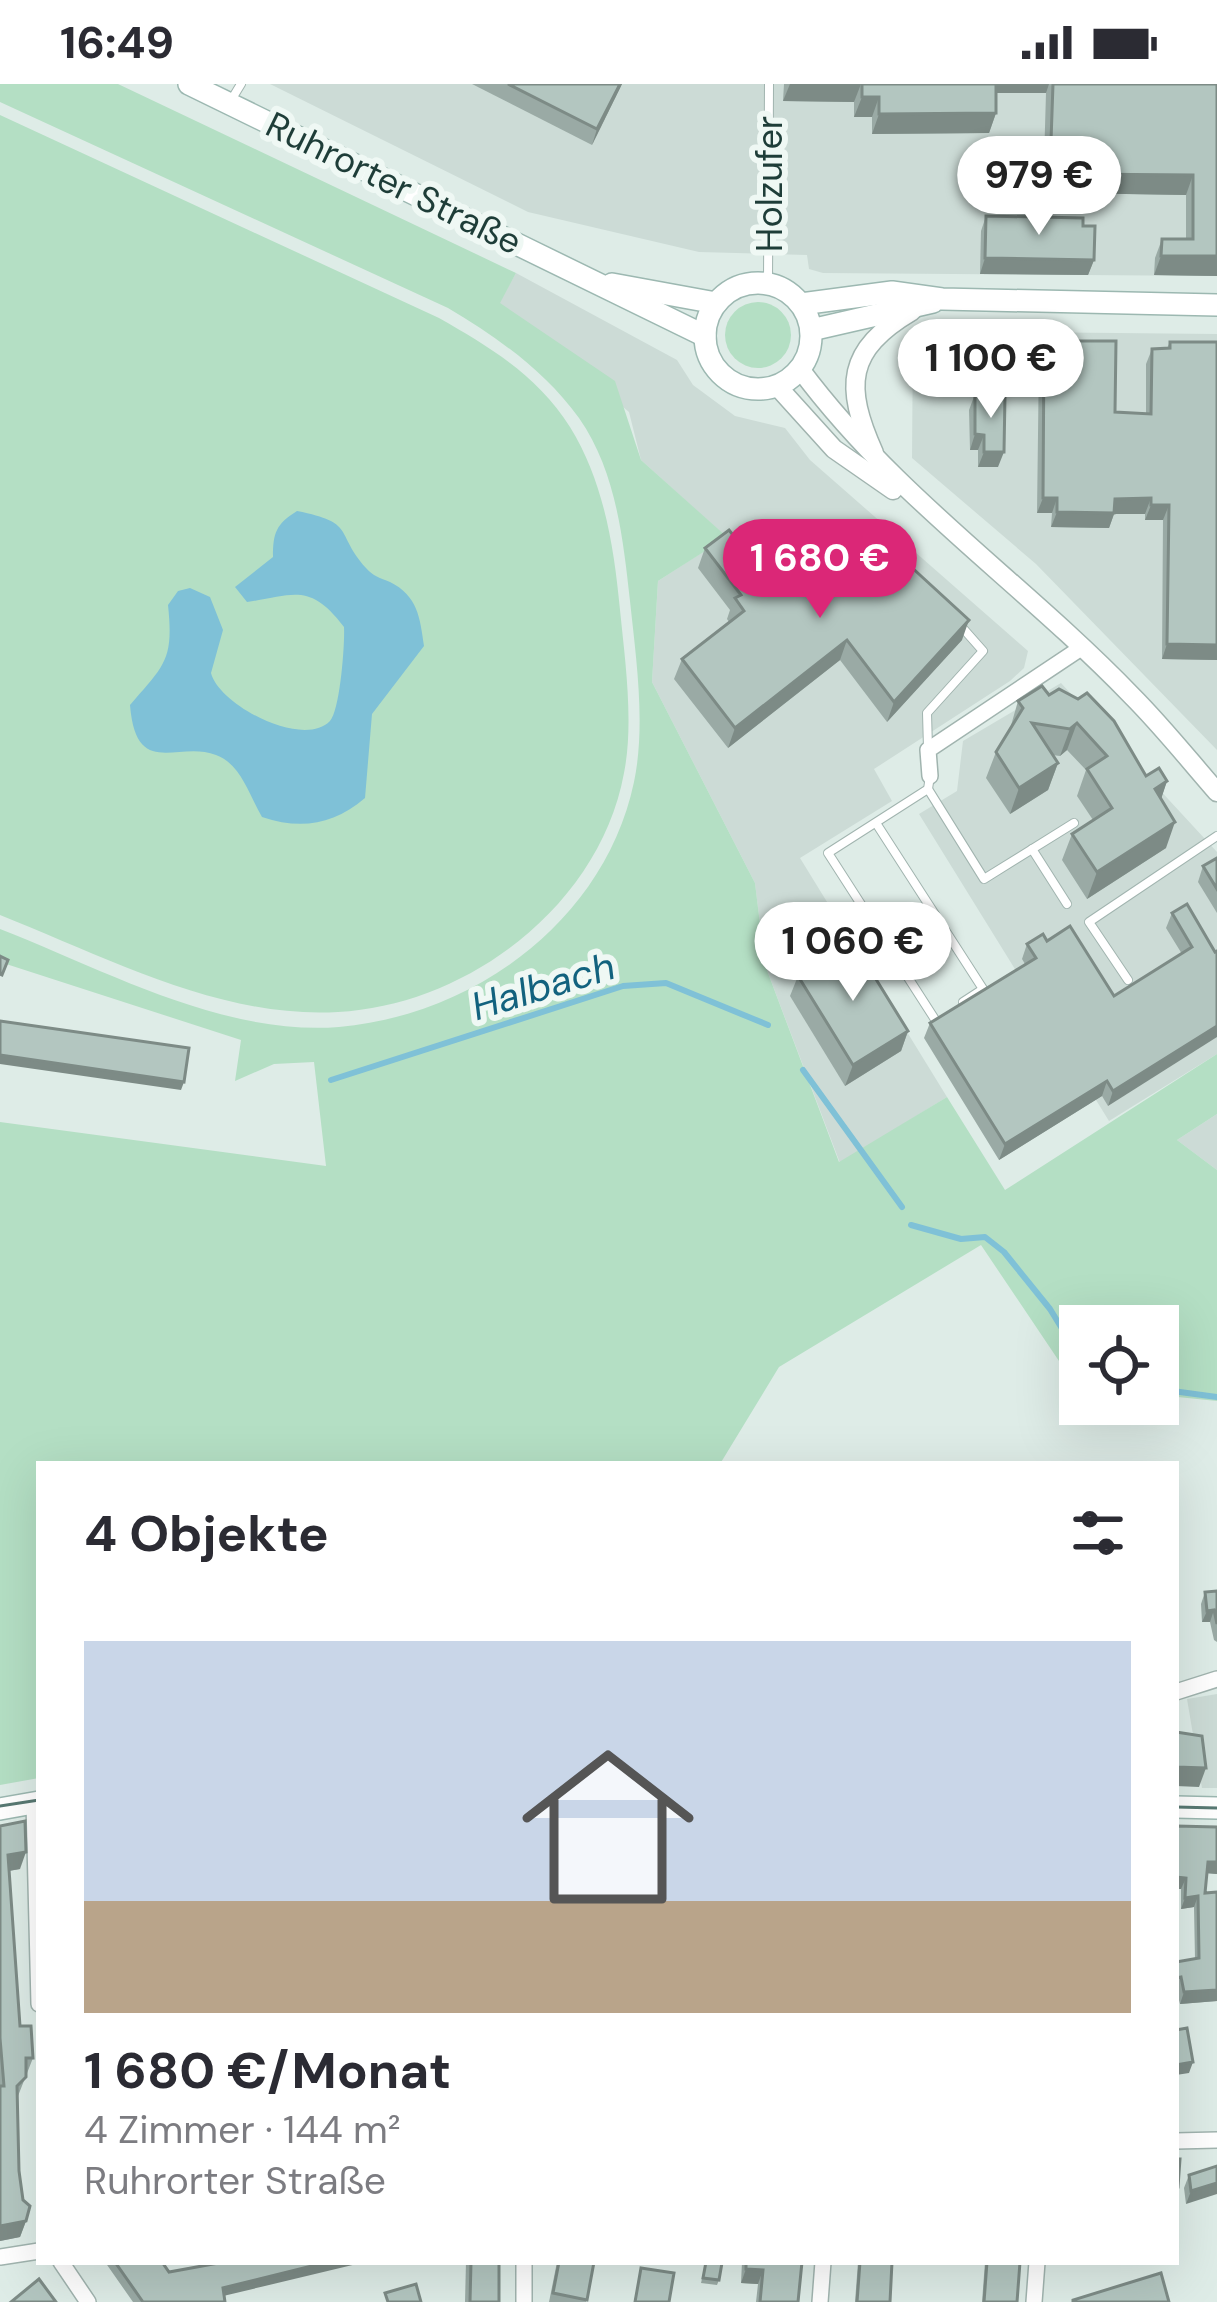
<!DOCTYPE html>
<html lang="de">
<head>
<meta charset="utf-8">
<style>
	:root { --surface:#fff; --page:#f2f2f3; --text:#2b2b33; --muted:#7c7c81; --line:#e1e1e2; --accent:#db2777 }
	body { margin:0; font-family:"DM Sans",sans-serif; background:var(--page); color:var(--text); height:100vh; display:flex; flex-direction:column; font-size:45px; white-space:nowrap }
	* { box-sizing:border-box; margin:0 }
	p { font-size:39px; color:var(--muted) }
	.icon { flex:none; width:66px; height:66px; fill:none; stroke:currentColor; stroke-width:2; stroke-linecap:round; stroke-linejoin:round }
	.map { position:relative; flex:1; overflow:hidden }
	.panel { position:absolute; left:36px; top:1377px; width:1143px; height:804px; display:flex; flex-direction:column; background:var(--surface); border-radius:0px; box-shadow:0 12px 48px #0002 }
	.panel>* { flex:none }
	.fabs { position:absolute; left:1059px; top:1221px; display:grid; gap:24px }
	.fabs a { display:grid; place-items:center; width:120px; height:120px; border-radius:0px; background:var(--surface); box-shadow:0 12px 48px #0002; font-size:60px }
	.price { position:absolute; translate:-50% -102px; padding:0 27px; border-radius:42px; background:#fff; color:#222; font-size:39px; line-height:78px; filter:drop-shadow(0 3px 6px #0008) }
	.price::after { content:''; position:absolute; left:50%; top:72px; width:36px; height:27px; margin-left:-18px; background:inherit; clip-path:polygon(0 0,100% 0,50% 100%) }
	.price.active { background:var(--accent); color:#fff }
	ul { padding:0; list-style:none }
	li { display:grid; align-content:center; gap:24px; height:636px; padding:0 48px }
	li+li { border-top:3px solid var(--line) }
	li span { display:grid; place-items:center; height:372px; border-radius:0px; color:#555 }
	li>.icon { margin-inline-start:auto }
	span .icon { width:216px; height:216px; fill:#fffc; stroke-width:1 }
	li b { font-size:51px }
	h2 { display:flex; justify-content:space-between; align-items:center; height:144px; padding:0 48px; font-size:51px }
	.status { display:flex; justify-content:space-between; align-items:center; height:84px; padding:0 60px; background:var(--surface); direction:ltr }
	.status svg { height:33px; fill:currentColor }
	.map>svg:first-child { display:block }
	.built { fill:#ccdbd6 }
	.green { fill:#b4dfc4 }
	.water { fill:#7fc1d7 }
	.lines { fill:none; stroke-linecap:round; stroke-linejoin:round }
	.stream { stroke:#7fc1d7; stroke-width:6 }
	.service-casing { stroke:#a1b4af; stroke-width:10 }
	.minor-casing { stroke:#a1b4af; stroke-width:18 }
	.tertiary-casing { stroke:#a1b4af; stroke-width:21 }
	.secondary-casing { stroke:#9cb8b1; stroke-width:24 }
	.service { stroke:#fff; stroke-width:8 }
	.minor { stroke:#fff; stroke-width:15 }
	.tertiary { stroke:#fff; stroke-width:18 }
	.secondary { stroke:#fff; stroke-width:21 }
	.tram { stroke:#587973; stroke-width:3 }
	.wall { fill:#9aaaa5 }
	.shaded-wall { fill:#7d8b86 }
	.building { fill:#b3c6c0; stroke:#7d8b86; stroke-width:3 }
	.labels { text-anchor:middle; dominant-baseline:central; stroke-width:12; stroke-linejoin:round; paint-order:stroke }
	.street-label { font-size:36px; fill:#1e3d38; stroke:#eff8f4 }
	.water-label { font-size:39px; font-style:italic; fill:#12627e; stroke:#eff8f4 }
</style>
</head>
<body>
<div class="status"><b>16:49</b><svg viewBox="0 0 49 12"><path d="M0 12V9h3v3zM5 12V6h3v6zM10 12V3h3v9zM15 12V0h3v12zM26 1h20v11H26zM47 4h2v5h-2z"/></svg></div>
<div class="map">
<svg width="1217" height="2218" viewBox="0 0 1217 2218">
	<rect width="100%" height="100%" fill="#deece7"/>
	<g class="built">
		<path d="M 270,0 L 1217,0 L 1217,192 L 823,189 L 809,185 L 807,171 L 699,168 L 528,128 Z"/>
		<path d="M 516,189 L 677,276 L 693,301 L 735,332 L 785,344 L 810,376 L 1028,567 L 1024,584 L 1010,597 L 874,685 L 892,717 L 800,774 L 947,1013 L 840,1079 L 765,881 L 755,799 L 652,598 L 658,497 L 726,453 L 641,376 L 629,328 L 499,219 Z"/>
		<path d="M 913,247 L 1217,250 L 1217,666 L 1036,480 L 912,374 Z"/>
		<path d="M 1061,599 L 1217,768 L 1217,970 L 1109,1037 L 919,730 L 957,707 L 963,657 Z"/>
		<path d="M 1217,1030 L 1217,1086 L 1177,1056 Z"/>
		<path d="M 1217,1610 L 1217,1704 L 1202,1704 L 1187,1615 Z"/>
	</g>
	<g class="green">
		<path d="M 0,0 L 118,0 L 516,189 L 500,219 L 615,297 L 641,376 L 727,453 L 658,497 L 652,598 L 755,799 L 765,881 L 839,1078 L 947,1013 L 1005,1106 L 1217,970 L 1217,1030 L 1177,1056 L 1217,1086 L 1217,1317 L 1158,1311 L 1158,1242 L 1080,1242 L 1080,1288 L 1063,1283 L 981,1161 L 779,1283 L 720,1380 L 39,1380 L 39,1694 L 0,1701 L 0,1038 L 326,1082 L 314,978 L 274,980 L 235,997 L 241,956 L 0,878 L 0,845 C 105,886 223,952 339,943 C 475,931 605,836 634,698 C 646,641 636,574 630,517 C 623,454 616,387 579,334 C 544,286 498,254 448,224 L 0,18 Z"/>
		<path d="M 0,31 L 439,234 C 490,263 538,292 570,343 C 604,398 614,463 620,526 C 625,576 634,639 624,689 C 600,821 468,921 338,928 C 221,935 106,873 0,831 Z"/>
		<circle cx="758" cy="251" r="33"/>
	</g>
	<path class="water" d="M 297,427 C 357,439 334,448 366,484 C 373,492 380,494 390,498 C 418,512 420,534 424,562 L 372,630 L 365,714 C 333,741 301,746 262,733 C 249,711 241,680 216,671 C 178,656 136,696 130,621 C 164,581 174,577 168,521 L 178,507 L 190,504 L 210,513 L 223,546 L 211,589 C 219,621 303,665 330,637 C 340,626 345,560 344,543 C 310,498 294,511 247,518 L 235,503 L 273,473 C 273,449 276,440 297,427 Z"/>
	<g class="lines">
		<g class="stream">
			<path d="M 803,986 L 902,1123"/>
			<path d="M 331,996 L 623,902 L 666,899 L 768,941"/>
			<path d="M 911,1141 L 961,1155 L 985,1153 L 1004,1168 L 1050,1225 L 1080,1274"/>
			<path d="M 1158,1305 L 1217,1313"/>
		</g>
		<defs>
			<g id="service">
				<path d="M 230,18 L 241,0"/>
				<path d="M 768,199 L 769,0"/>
				<path d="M 839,473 L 865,449 L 873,455"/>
				<path d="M 928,664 L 927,629 L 983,567 L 960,541"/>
				<path d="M 930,692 L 928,705 L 828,769 L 936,937"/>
				<path d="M 928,705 L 984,795 L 1074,739"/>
				<path d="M 876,739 L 983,905 L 963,918"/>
				<path d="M 1032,765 L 1067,820"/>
				<path d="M 1128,896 L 1089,838 L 1217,752"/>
			</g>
			<g id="minor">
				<path d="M 930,692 L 928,666 L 1081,564"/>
				<path d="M 1176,1608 L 1217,1595"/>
				<path d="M 34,1719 L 39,1920"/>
				<path d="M 1176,2057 L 1217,2056"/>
				<path d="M 0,2173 L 39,2167"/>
				<path d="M 61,2178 L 88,2218"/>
				<path d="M 524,2218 L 524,2178"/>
				<path d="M 820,2218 L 823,2178"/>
				<path d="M 1034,2218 L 1037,2178"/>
			</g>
			<g id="tertiary">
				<path d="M 800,285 C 896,414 1022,498 1132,612 C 1162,642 1189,676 1217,708"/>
				<path d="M 777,302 L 834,365 L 893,406"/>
				<path d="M 874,369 C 844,302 846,266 912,227"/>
			</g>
			<g id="secondary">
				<path d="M 189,0 L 705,252"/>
				<circle cx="758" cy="252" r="53"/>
				<path d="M 612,200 L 716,219"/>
				<path d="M 801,220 L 892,208 L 942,215 L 1217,221"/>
				<path d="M 811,246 L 933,218"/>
				<path d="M 1176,1723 L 1217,1724"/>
				<path d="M 0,1725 L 39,1718"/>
			</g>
		</defs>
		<use href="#service" class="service-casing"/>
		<use href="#minor" class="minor-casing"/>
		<use href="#tertiary" class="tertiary-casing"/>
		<use href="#secondary" class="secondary-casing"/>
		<use href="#service" class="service"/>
		<use href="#minor" class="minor"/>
		<use href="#tertiary" class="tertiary"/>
		<use href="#secondary" class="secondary"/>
		<g class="tram">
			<path d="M 0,1722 L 39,1716"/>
			<path d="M 1176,1723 L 1217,1724"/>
		</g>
	</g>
	<g class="wall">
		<path d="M 472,0 L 622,0 L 592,61 Z"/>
		<path d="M 784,0 L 1217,0 L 1217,192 L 1154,191 L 1155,174 L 1162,155 L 1186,155 L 1186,111 L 1066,109 L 1066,77 L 1044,77 L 1046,9 L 996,9 L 996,29 L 989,49 L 872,50 L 872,33 L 854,33 L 854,18 L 783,17 Z"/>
		<path d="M 986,132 L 1083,142 L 1094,176 L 1088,191 L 980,190 L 981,147 Z"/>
		<path d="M 1044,257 L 1115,328 L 1146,330 L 1146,280 L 1152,265 L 1167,264 L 1170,258 L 1217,258 L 1217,576 L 1162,575 L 1163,436 L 1145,436 L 1145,430 L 1114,430 L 1109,444 L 1051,443 L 1052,429 L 1037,429 L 1039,272 Z"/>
		<path d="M 975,310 L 998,383 L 978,383 L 978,366 L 970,366 L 969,326 Z"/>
		<path d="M 705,464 L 765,492 L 846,475 L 962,556 L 887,638 L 840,576 L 728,664 L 674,595 L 682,575 L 729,538 L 727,535 L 730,526 L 698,484 Z"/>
		<path d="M 1049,611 L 1146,692 L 1167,697 L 1161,715 L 1166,764 L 1087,815 L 1062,776 L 1072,750 L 1093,736 L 1077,712 L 1086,686 L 1067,666 L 1060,672 L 1052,671 L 1058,679 L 1048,706 L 1010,730 L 986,694 L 996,668 L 1010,645 L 1018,617 Z"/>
		<path d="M 1217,774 L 1217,829 L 1198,798 L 1203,782 Z"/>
		<path d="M 1172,829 L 1215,868 L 1108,1022 L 1102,1012 L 999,1076 L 924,954 L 930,939 L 1025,880 L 1022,875 L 1027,860 L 1047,857 L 1114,912 L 1182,870 L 1166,844 Z"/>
		<path d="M 798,892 L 908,947 L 901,967 L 845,1002 L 790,912 Z"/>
		<path d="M 1217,1507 L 1217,1558 L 1214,1556 L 1210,1538 L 1202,1538 L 1201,1520 L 1205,1508 Z"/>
		<path d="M 0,1742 L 20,1785 L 9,1787 L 20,1942 L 33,1974 L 18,2012 L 19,2087 L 26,2137 L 20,2153 L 0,2157 Z"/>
		<path d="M 1217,1743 L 1217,1790 L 1207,1789 L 1205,1809 L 1217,1917 L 1180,1920 L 1176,1905 L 1176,1878 L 1195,1875 L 1194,1823 L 1181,1825 L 1181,1805 L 1176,1805 Z"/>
		<path d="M 1217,2082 L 1186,2120 L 1184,2104 L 1189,2091 Z"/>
		<path d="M 105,2178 L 162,2178 L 169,2188 L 224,2212 L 225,2218 L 133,2218 Z"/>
		<path d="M 466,2178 L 499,2178 L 499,2218 L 465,2218 Z"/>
		<path d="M 557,2178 L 594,2178 L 586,2218 L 549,2218 Z"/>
		<path d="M 706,2178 L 719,2196 L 717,2201 L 701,2199 Z"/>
		<path d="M 742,2178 L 802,2178 L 798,2218 L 756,2218 L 758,2200 L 741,2199 Z"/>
		<path d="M 858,2178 L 892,2178 L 890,2218 L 855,2218 Z"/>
		<path d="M 985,2178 L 1020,2178 L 1017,2218 L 982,2218 Z"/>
	</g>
	<g class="shaded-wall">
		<path d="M 620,0 L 622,0 L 592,61 L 597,45 Z"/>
		<path d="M 790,0 L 861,0 L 854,18 L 783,17 Z"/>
		<path d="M 992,0 L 1049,0 L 1046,9 L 988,9 Z"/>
		<path d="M 862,13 L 879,13 L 872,33 L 854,33 Z"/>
		<path d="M 996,29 L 989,49 L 872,50 L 879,30 Z"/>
		<path d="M 1051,57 L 1073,58 L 1066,77 L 1044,77 Z"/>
		<path d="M 1073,90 L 1193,91 L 1186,111 L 1066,109 Z"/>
		<path d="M 1161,172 L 1217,172 L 1217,192 L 1154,191 Z"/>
		<path d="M 985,174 L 1094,176 L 1088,191 L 980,190 Z"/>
		<path d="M 975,350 L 984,351 L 978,366 L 970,366 Z"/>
		<path d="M 984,368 L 1004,368 L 998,383 L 978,383 Z"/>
		<path d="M 1043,414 L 1057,414 L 1052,429 L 1037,429 Z"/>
		<path d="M 1151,414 L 1145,430 L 1114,430 L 1109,444 L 1051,443 L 1057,428 L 1115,415 Z"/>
		<path d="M 1151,421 L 1169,421 L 1163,436 L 1145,436 Z"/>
		<path d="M 969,536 L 962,556 L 887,638 L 894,618 Z"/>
		<path d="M 847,556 L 840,576 L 728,664 L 735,644 Z"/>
		<path d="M 1167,560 L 1217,561 L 1217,576 L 1162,575 Z"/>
		<path d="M 1077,639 L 1067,666 L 1060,672 L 1070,645 Z"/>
		<path d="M 1058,679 L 1048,706 L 1010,730 L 1019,704 Z"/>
		<path d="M 1167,697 L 1158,724 L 1155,705 Z"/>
		<path d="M 1175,738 L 1166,764 L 1087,815 L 1097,788 Z"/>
		<path d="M 1217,942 L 1217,953 L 1108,1022 L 1113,1007 Z"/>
		<path d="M 908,947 L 901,967 L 845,1002 L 853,981 Z"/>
		<path d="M 0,971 L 184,998 L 181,1006 L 0,980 Z"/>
		<path d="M 1107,997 L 1102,1012 L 999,1076 L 1005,1060 Z"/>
		<path d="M 1214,1526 L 1210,1538 L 1202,1538 L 1207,1527 Z"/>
		<path d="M 1176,1683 L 1206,1684 L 1199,1703 L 1176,1702 Z"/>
		<path d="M 26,1768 L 20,1785 L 2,1788 L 8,1771 Z"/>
		<path d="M 1208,1778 L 1217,1778 L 1217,1790 L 1204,1789 Z"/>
		<path d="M 1176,1793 L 1186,1794 L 1181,1805 L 1176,1805 Z"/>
		<path d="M 1198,1812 L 1194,1823 L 1181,1825 L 1185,1814 Z"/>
		<path d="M 1217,1906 L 1217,1917 L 1180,1920 L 1184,1908 Z"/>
		<path d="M 1193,1978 L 1189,1989 L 1176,1991 L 1176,1981 Z"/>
		<path d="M 1217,2099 L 1217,2110 L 1186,2120 L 1191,2107 Z"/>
		<path d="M 26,2137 L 20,2153 L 0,2157 L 0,2142 Z"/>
		<path d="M 328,2178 L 365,2178 L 219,2213 L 223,2204 Z"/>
		<path d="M 746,2185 L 763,2186 L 758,2200 L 741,2199 Z"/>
	</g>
	<g class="building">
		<path d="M 508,0 L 620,0 L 597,45 Z"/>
		<path d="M 862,0 L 996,0 L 996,29 L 879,30 L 879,13 L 862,13 Z"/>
		<path d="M 1053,0 L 1217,0 L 1217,172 L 1161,172 L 1162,155 L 1193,155 L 1193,91 L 1073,90 L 1073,58 L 1051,57 Z"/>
		<path d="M 986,132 L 1083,134 L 1083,142 L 1095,142 L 1094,176 L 985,174 Z"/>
		<path d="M 1044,257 L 1116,257 L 1115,328 L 1151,330 L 1152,265 L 1170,264 L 1170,258 L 1217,258 L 1217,561 L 1167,560 L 1169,421 L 1151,421 L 1151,414 L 1115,415 L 1114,429 L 1057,428 L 1057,414 L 1043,414 Z"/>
		<path d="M 975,310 L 1005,311 L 1004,368 L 984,368 L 984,351 L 975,350 Z"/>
		<path d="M 729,446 L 765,492 L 824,447 L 846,475 L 872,447 L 969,536 L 894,618 L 847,556 L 735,644 L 682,575 L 744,527 L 735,514 L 741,511 L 705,464 Z"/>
		<path d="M 1042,602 L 1049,611 L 1059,605 L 1078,615 L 1087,609 L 1114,637 L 1146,692 L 1159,684 L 1167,697 L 1155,705 L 1175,738 L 1097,788 L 1072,750 L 1112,724 L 1087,685 L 1107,672 L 1077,639 L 1070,645 L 1032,639 L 1058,679 L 1019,704 L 996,668 L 1023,624 L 1018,617 Z"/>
		<path d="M 1217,774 L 1217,805 L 1203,782 Z"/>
		<path d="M 1187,820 L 1215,868 L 1217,867 L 1217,942 L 1113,1007 L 1107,997 L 1005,1060 L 930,939 L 1036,874 L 1027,860 L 1043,850 L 1047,857 L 1070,842 L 1114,912 L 1192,863 L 1172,829 Z"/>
		<path d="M 853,858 L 908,947 L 853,981 L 798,892 Z"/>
		<path d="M 0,872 L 8,876 L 2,891 L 0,890 Z"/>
		<path d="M 0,937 L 189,964 L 184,998 L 0,971 Z"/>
		<path d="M 1217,1507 L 1217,1540 L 1214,1526 L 1207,1527 L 1205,1508 Z"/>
		<path d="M 1176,1648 L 1202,1652 L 1206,1684 L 1176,1683 Z"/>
		<path d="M 25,1737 L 26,1768 L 8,1771 L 20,1942 L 31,1942 L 33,1974 L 26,1974 L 26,1993 L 17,2002 L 19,2087 L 23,2116 L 30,2122 L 26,2137 L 0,2142 L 0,2002 L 4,2002 L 0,1954 L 0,1742 Z"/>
		<path d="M 1176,1742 L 1217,1743 L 1217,1778 L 1208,1778 L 1205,1809 L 1217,1808 L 1217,1906 L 1184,1908 L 1181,1893 L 1176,1894 L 1176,1878 L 1199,1874 L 1198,1812 L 1185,1814 L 1186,1794 L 1176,1793 Z"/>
		<path d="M 1187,1944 L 1193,1978 L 1176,1981 L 1176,1946 Z"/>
		<path d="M 1176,2075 L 1180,2075 L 1178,2103 L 1176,2103 Z"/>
		<path d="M 1217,2082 L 1217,2099 L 1191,2107 L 1189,2091 Z"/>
		<path d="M 115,2178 L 162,2178 L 169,2188 L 224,2178 L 328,2178 L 223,2204 L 225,2218 L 143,2218 Z"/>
		<path d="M 471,2178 L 499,2178 L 499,2218 L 470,2218 Z"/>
		<path d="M 559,2178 L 594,2178 L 587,2216 L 553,2209 Z"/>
		<path d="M 706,2178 L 722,2179 L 719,2196 L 703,2194 Z"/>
		<path d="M 746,2178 L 802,2178 L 798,2218 L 760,2218 L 763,2186 L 746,2185 Z"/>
		<path d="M 860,2178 L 892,2178 L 890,2218 L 857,2218 Z"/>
		<path d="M 987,2178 L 1020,2178 L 1017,2218 L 984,2218 Z"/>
		<path d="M 641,2184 L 674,2189 L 669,2218 L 635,2218 Z"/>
		<path d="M 1161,2189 L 1169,2218 L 1073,2218 L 1073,2216 Z"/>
		<path d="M 39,2195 L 56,2218 L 11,2218 Z"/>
		<path d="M 416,2200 L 421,2218 L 388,2218 L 385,2209 Z"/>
	</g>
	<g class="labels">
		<g class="street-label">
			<text transform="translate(394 99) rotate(26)">Ruhrorter Straße</text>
			<text transform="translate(769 100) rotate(-90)">Holzufer</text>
		</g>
		<g class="water-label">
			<text transform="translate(543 902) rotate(-17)">Halbach</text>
		</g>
	</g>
</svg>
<div class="fabs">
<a><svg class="icon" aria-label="locate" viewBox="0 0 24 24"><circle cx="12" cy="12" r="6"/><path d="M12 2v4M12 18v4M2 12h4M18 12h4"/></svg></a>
</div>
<b class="price" style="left:1039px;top:154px">979 €</b>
<b class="price" style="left:991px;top:337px">1 100 €</b>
<b class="price active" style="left:820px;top:537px">1 680 €</b>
<b class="price" style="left:853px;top:920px">1 060 €</b>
<section class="panel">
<h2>4 Objekte<svg class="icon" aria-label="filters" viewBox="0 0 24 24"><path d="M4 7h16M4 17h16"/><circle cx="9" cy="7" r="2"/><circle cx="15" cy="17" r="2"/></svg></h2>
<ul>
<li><span style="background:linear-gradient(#c9d6e8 70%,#b9a48a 0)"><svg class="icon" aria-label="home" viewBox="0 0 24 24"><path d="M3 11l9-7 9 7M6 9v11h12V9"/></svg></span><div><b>1 680 €/Monat</b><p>4 Zimmer · 144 m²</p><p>Ruhrorter Straße</p></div></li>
</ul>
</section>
</div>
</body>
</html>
